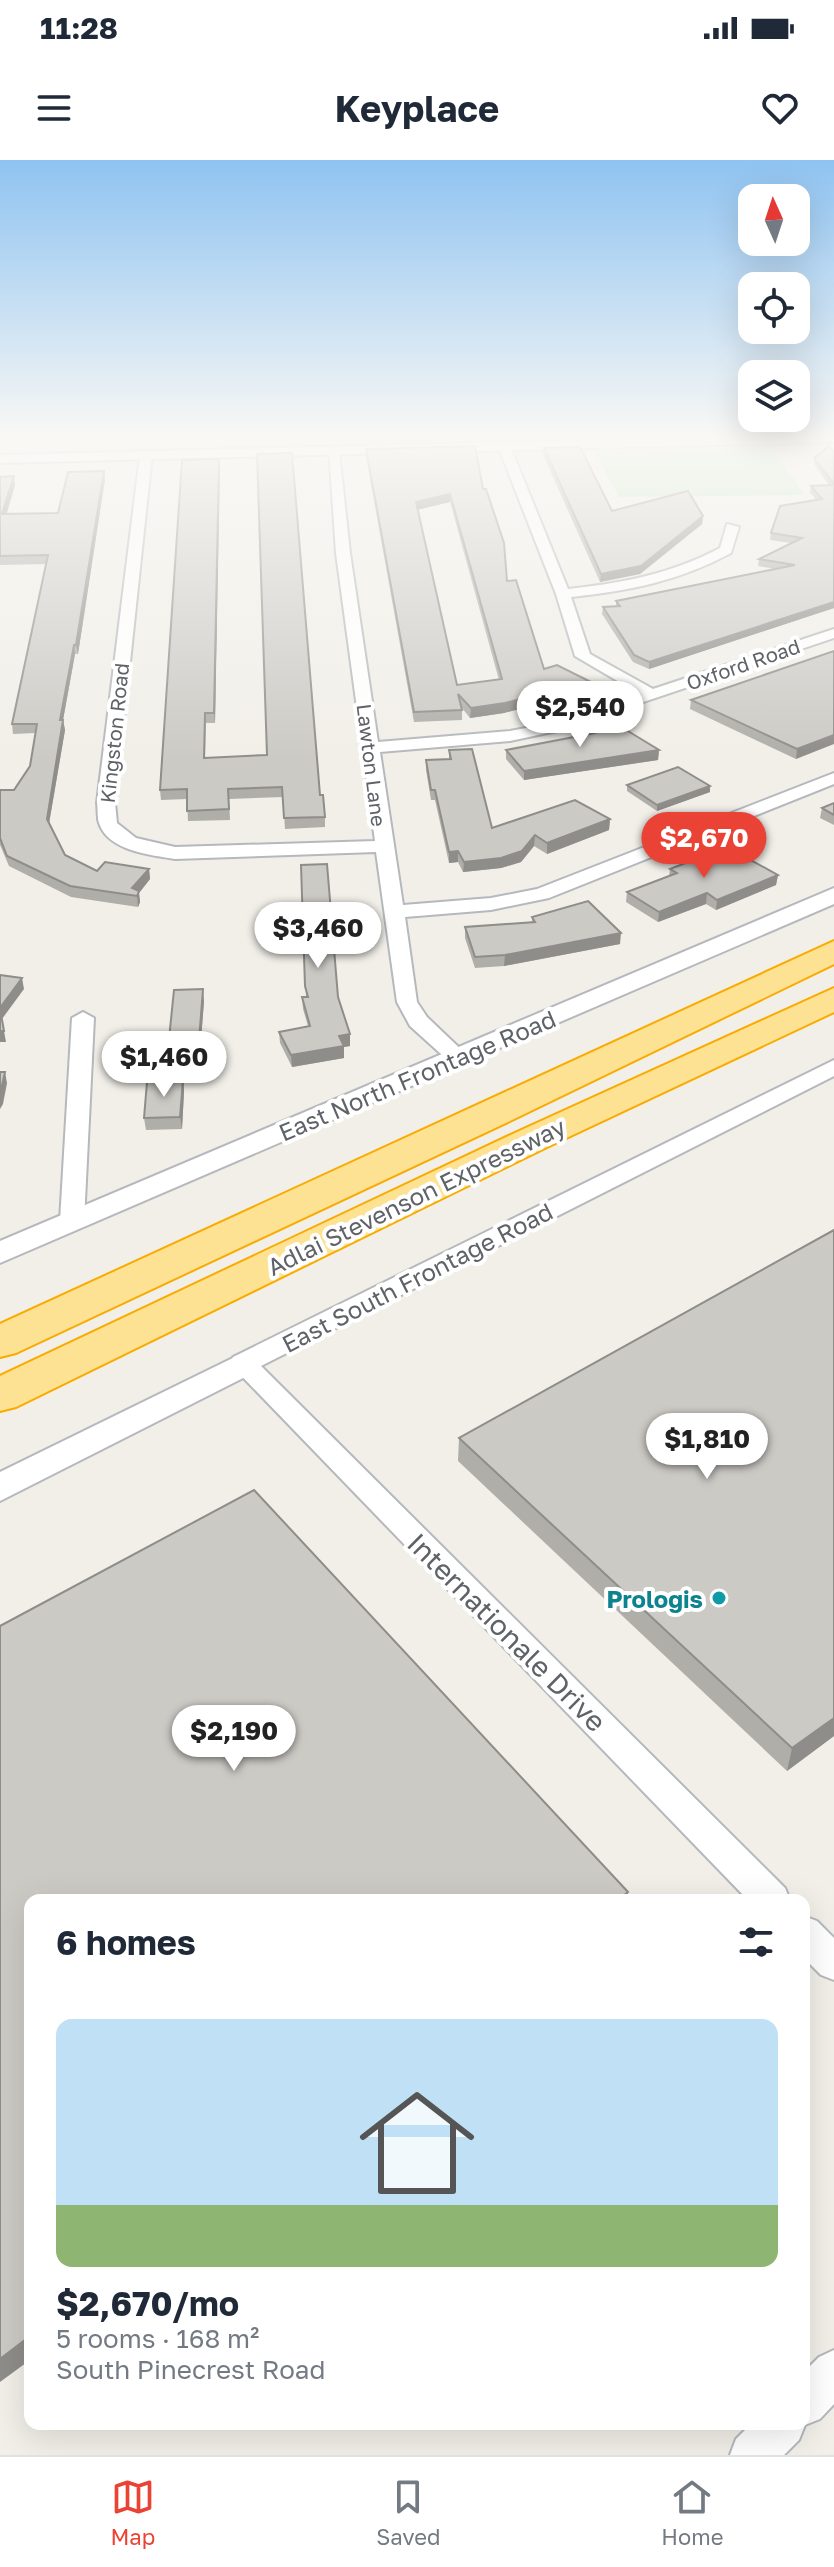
<!DOCTYPE html>
<html lang="en">
<head>
<meta charset="utf-8">
<style>
	:root { --surface:#fff; --page:#f6f6f7; --text:#1f2937; --muted:#747a83; --line:#e0e1e3; --accent:#ea4335 }
	body { margin:0; font-family:"Golos Text",sans-serif; background:var(--page); color:var(--text); height:100vh; display:flex; flex-direction:column; font-size:30px; white-space:nowrap }
	* { box-sizing:border-box; margin:0 }
	p { font-size:26px; color:var(--muted) }
	.icon { flex:none; width:44px; height:44px; fill:none; stroke:currentColor; stroke-width:2; stroke-linecap:round; stroke-linejoin:round }
	.map { position:relative; flex:1; overflow:hidden }
	.drawer { position:absolute; left:24px; top:1734px; width:786px; height:536px; display:flex; flex-direction:column; background:var(--surface); border-radius:16px; box-shadow:0 8px 32px #0002 }
	.drawer>* { flex:none }
	.needle { width:52px; rotate:357deg }
	.fabs { position:absolute; left:738px; top:24px; display:grid; gap:16px }
	.fabs a { display:grid; place-items:center; width:72px; height:72px; border-radius:16px; background:var(--surface); box-shadow:0 8px 32px #0002; font-size:40px }
	.price { position:absolute; translate:-50% -68px; padding:0 18px; border-radius:28px; background:#fff; color:#222; font-size:26px; line-height:52px; filter:drop-shadow(0 2px 4px #0008) }
	.price::after { content:''; position:absolute; left:50%; top:48px; width:24px; height:18px; margin-left:-12px; background:inherit; clip-path:polygon(0 0,100% 0,50% 100%) }
	.price.selected { background:var(--accent); color:#fff }
	ul { padding:0; list-style:none }
	li { display:grid; align-content:center; gap:16px; height:424px; padding:0 32px }
	li+li { border-top:2px solid var(--line) }
	li span { display:grid; place-items:center; height:248px; border-radius:16px; color:#555 }
	li>.icon { margin-inline-start:auto }
	span .icon { width:144px; height:144px; fill:#fffc; stroke-width:1 }
	li b { font-size:34px }
	h2 { display:flex; justify-content:space-between; align-items:center; height:96px; padding:0 32px; font-size:34px }
	.status { display:flex; justify-content:space-between; align-items:center; height:56px; padding:0 40px; background:var(--surface); direction:ltr }
	.status svg { height:22px; fill:currentColor }
	header { display:flex; justify-content:space-between; align-items:center; height:104px; padding:0 32px; background:var(--surface); font-size:36px; font-weight:700 }
	.menu { display:flex; justify-content:space-around; align-items:center; height:112px; border-top:2px solid var(--line); background:var(--surface); font-size:22px; color:var(--muted) }
	.menu a { display:grid; justify-items:center; gap:4px }
	.menu .selected { color:var(--accent) }
	.map>svg:first-child { display:block }
	.green { fill:#c5e8c5 }
	.lines { fill:none; stroke-linecap:round; stroke-linejoin:round }
	.minor-casing { stroke:#b5b8bc; stroke-width:4 }
	.tertiary-casing { stroke:#b5b8bc; stroke-width:4 }
	.motorway-casing { stroke:#f9ab00; stroke-width:4 }
	.minor { fill:#fff; fill-rule:evenodd }
	.tertiary { fill:#fff; fill-rule:evenodd }
	.motorway { fill:#fde293; fill-rule:evenodd }
	.wall { fill:#afaea9; fill-rule:evenodd }
	.shaded-wall { fill:#8f8d8a }
	.building { fill:#cccac5; stroke:#8f8d8a; stroke-width:2; fill-rule:evenodd }
	.culture-dot { fill:#0f9aa8; stroke:#fff; stroke-width:3 }
	.labels { text-anchor:middle; dominant-baseline:central; stroke-width:8; stroke-linejoin:round; paint-order:stroke }
	.far-street-label { font-size:20px; fill:#5f6368; stroke:#fff }
	.street-label { font-size:24px; fill:#5f6368; stroke:#fff }
	.culture-label { font-size:24px; font-weight:bold; fill:#0d838f; stroke:#fff; text-anchor:end }
	.near-street-label { font-size:28px; fill:#5f6368; stroke:#fff }
</style>
</head>
<body>
<div class="status"><b>11:28</b><svg viewBox="0 0 49 12"><path d="M0 12V9h3v3zM5 12V6h3v6zM10 12V3h3v9zM15 12V0h3v12zM26 1h20v11H26zM47 4h2v5h-2z"/></svg></div>
<header><svg class="icon" aria-label="menu" viewBox="0 0 24 24"><path d="M4 6h16M4 12h16M4 18h16"/></svg>Keyplace<svg class="icon" aria-label="heart" viewBox="0 0 24 24"><path d="M12 20l-8-8c-3-5 5-10 8-4 3-6 11-1 8 4z"/></svg></header>
<div class="map">
<svg width="834" height="2295" viewBox="0 0 834 2295">
	<rect width="100%" height="100%" fill="#f1efe8"/>
	<path class="green" d="M 771,287 L 805,335 L 619,337 L 594,291 Z"/>
	<g class="lines">
		<defs>
			<g id="minor">
				<path d="M 500,283 L 510,286 L 568,429 C 623,423 671,414 720,388 L 727,364 L 739,367 L 731,393 C 679,421 629,431 571,437 L 590,494 L 653,529 L 834,469 L 834,478 L 557,571 L 510,581 L 380,592 L 403,745 L 491,738 L 537,729 L 834,613 L 834,624 L 549,738 L 491,750 L 405,757 L 417,842 L 427,857 L 470,898 L 459,905 L 451,903 L 410,866 L 397,842 L 376,692 L 175,699 C 151,695 108,691 99,663 C 97,657 98,649 97,643 L 140,295 L 146,291 L 152,295 L 115,643 L 117,663 L 136,678 L 175,687 L 375,681 L 336,393 L 329,288 L 339,291 L 350,393 L 378,582 L 510,571 L 547,564 L 638,533 L 575,496 L 556,434 L 498,286 Z"/>
				<path d="M 83,852 L 94,858 L 84,1061 L 81,1066 L 63,1066 L 60,1061 L 72,858 Z"/>
				<path d="M 834,900 L 834,916 L 261,1206 L 785,1728 L 790,1740 L 748,1740 L 230,1204 L 233,1197 Z"/>
				<path d="M 804,1756 L 817,1761 L 834,1778 L 834,1820 L 821,1815 L 804,1798 Z"/>
				<path d="M 834,2190 L 834,2244 L 820,2259 L 805,2265 L 799,2280 L 784,2295 L 730,2295 L 736,2279 L 751,2264 L 804,2264 L 804,2212 L 819,2197 Z"/>
			</g>
			<g id="tertiary">
				<path d="M 674,278 L 834,278 L 834,282 L 0,303 L 0,295 Z"/>
				<path d="M 834,728 L 834,744 L 0,1103 L 0,1081 Z"/>
				<path d="M 243,1193 L 255,1196 L 260,1204 L 255,1212 L 0,1341 L 0,1312 Z"/>
			</g>
			<g id="motorway">
				<path d="M 834,781 L 834,804 L 512,960 L 16,1193 L 0,1197 L 0,1164 Z"/>
				<path d="M 834,828 L 834,852 L 545,988 L 16,1247 L 0,1251 L 0,1216 L 517,972 Z"/>
			</g>
		</defs>
		<use href="#minor" class="minor-casing"/>
		<use href="#tertiary" class="tertiary-casing"/>
		<use href="#motorway" class="motorway-casing"/>
		<use href="#minor" class="minor"/>
		<use href="#tertiary" class="tertiary"/>
		<use href="#motorway" class="motorway"/>
	</g>
	<g class="wall">
		<path d="M 364,278 L 472,278 L 472,280 L 364,283 Z"/>
		<path d="M 544,288 L 612,351 L 703,356 L 702,364 L 640,414 L 600,422 L 543,295 Z"/>
		<path d="M 366,289 L 483,329 L 507,421 L 544,509 L 588,530 L 504,553 L 470,558 L 462,548 L 462,560 L 414,562 L 366,297 ZM 450,342 L 499,520 L 457,525 L 417,350 Z"/>
		<path d="M 834,292 L 834,448 L 649,509 L 633,502 L 602,454 L 603,447 L 616,446 L 616,441 L 776,409 L 758,406 L 759,399 L 791,383 L 770,380 L 771,373 L 816,340 L 810,332 L 811,326 L 829,325 L 814,304 L 814,298 Z"/>
		<path d="M 219,299 L 215,563 L 206,563 L 205,598 L 320,635 L 325,657 L 325,667 L 285,669 L 283,637 L 229,639 L 230,660 L 188,661 L 187,639 L 161,640 L 160,630 Z"/>
		<path d="M 0,317 L 15,325 L 6,354 L 58,353 L 105,319 L 78,494 L 75,494 L 63,560 L 65,570 L 49,664 L 65,695 L 97,711 L 149,709 L 150,719 L 139,733 L 140,742 L 138,747 L 71,737 L 9,706 L 0,685 L 0,630 L 14,630 L 30,606 L 35,573 L 13,574 L 12,564 L 46,404 L 0,405 Z"/>
		<path d="M 834,491 L 796,599 L 690,549 L 691,540 Z"/>
		<path d="M 595,573 L 659,590 L 658,600 L 524,620 L 506,599 L 506,590 Z"/>
		<path d="M 449,590 L 492,668 L 610,659 L 609,670 L 547,694 L 534,686 L 521,702 L 501,708 L 463,712 L 458,702 L 449,703 L 435,640 L 431,640 L 426,610 L 426,600 L 449,599 Z"/>
		<path d="M 627,625 L 710,626 L 710,632 L 657,651 L 627,631 Z"/>
		<path d="M 834,643 L 834,665 L 820,658 L 822,648 Z"/>
		<path d="M 301,705 L 338,837 L 350,886 L 344,887 L 344,898 L 292,907 L 280,883 L 279,872 L 308,866 L 303,849 L 302,837 L 306,837 Z"/>
		<path d="M 670,709 L 778,715 L 776,725 L 716,750 L 706,744 L 658,762 L 626,742 L 627,732 L 669,716 Z"/>
		<path d="M 532,757 L 620,784 L 504,806 L 475,808 L 465,778 L 465,767 L 532,762 Z"/>
		<path d="M 204,841 L 198,918 L 168,920 L 166,908 Z"/>
		<path d="M 183,920 L 184,932 L 182,969 L 146,970 L 144,958 Z"/>
		<path d="M 834,1070 L 834,1576 L 787,1611 L 458,1301 L 459,1278 Z"/>
	</g>
	<g class="shaded-wall">
		<path d="M 219,299 L 220,307 L 215,563 L 214,553 Z"/>
		<path d="M 104,311 L 105,319 L 78,494 L 76,485 Z"/>
		<path d="M 14,316 L 15,325 L 4,363 L 2,354 Z"/>
		<path d="M 450,334 L 450,342 L 416,350 L 416,342 Z"/>
		<path d="M 703,356 L 702,364 L 640,414 L 600,422 L 601,414 Z"/>
		<path d="M 834,442 L 834,448 L 649,509 L 649,502 Z"/>
		<path d="M 74,485 L 75,494 L 63,560 L 65,570 L 48,669 L 47,659 L 60,560 Z"/>
		<path d="M 589,521 L 588,530 L 504,553 L 470,558 L 471,548 Z"/>
		<path d="M 834,575 L 834,584 L 796,599 L 797,589 Z"/>
		<path d="M 659,590 L 658,600 L 524,620 L 524,611 Z"/>
		<path d="M 710,626 L 710,632 L 657,651 L 657,645 Z"/>
		<path d="M 610,659 L 609,670 L 547,694 L 547,683 Z"/>
		<path d="M 535,675 L 534,686 L 521,702 L 501,708 L 463,712 L 464,702 Z"/>
		<path d="M 458,691 L 458,702 L 449,703 L 449,692 Z"/>
		<path d="M 149,709 L 150,719 L 139,733 L 140,742 L 138,747 L 137,736 L 132,728 Z"/>
		<path d="M 778,715 L 776,725 L 716,750 L 717,740 Z"/>
		<path d="M 707,733 L 706,744 L 658,762 L 659,752 Z"/>
		<path d="M 621,773 L 620,784 L 504,806 L 505,795 Z"/>
		<path d="M 22,818 L 24,829 L 2,859 L 0,848 Z"/>
		<path d="M 203,829 L 204,841 L 198,918 L 197,906 Z"/>
		<path d="M 0,871 L 4,871 L 6,882 L 0,882 Z"/>
		<path d="M 350,874 L 350,886 L 344,887 L 344,898 L 292,907 L 291,895 L 339,876 Z"/>
		<path d="M 5,912 L 7,923 L 3,944 L 0,949 L 0,934 Z"/>
		<path d="M 183,920 L 184,932 L 182,969 L 180,957 Z"/>
		<path d="M 834,1558 L 834,1576 L 787,1611 L 792,1588 Z"/>
		<path d="M 628,1732 L 627,1740 L 618,1740 Z"/>
		<path d="M 30,2176 L 30,2200 L 0,2222 L 0,2199 Z"/>
	</g>
	<g class="building">
		<path d="M 475,286 L 483,329 L 486,329 L 504,383 L 507,421 L 516,420 L 544,509 L 557,505 L 589,521 L 505,543 L 471,548 L 458,534 L 462,550 L 414,552 L 366,289 ZM 450,334 L 502,519 L 457,525 L 416,342 Z"/>
		<path d="M 829,286 L 834,292 L 834,324 L 814,298 Z"/>
		<path d="M 580,287 L 612,351 L 688,331 L 703,356 L 641,406 L 601,414 L 544,288 Z"/>
		<path d="M 292,293 L 320,635 L 323,635 L 325,657 L 284,658 L 282,627 L 228,629 L 229,649 L 187,651 L 187,629 L 160,630 L 182,300 L 219,299 L 214,553 L 205,553 L 204,598 L 267,595 L 257,294 Z"/>
		<path d="M 104,311 L 76,485 L 74,485 L 60,560 L 63,560 L 47,659 L 65,695 L 97,711 L 105,702 L 149,709 L 132,728 L 139,731 L 137,736 L 70,726 L 7,696 L 0,678 L 0,630 L 14,630 L 30,606 L 37,564 L 12,564 L 48,395 L 0,396 L 0,317 L 14,316 L 2,354 L 58,353 L 68,312 Z"/>
		<path d="M 834,325 L 834,442 L 649,502 L 634,495 L 603,447 L 620,446 L 616,441 L 795,405 L 759,399 L 802,378 L 771,373 L 780,346 L 822,339 L 811,326 Z"/>
		<path d="M 834,491 L 834,575 L 797,589 L 691,540 Z"/>
		<path d="M 618,565 L 659,590 L 524,611 L 506,590 L 595,573 Z"/>
		<path d="M 472,589 L 492,668 L 575,640 L 610,659 L 547,683 L 535,675 L 522,691 L 501,698 L 464,702 L 458,691 L 449,692 L 435,630 L 431,630 L 426,600 L 451,599 L 449,590 Z"/>
		<path d="M 678,607 L 710,626 L 657,645 L 627,625 Z"/>
		<path d="M 834,643 L 834,655 L 822,648 Z"/>
		<path d="M 727,687 L 778,715 L 717,740 L 707,733 L 659,752 L 627,732 L 677,713 L 670,709 Z"/>
		<path d="M 327,704 L 338,837 L 350,874 L 339,876 L 344,886 L 291,895 L 279,872 L 310,866 L 302,837 L 308,837 L 305,826 L 301,705 Z"/>
		<path d="M 588,741 L 621,773 L 505,795 L 475,797 L 465,767 L 535,762 L 532,757 Z"/>
		<path d="M 0,815 L 22,818 L 0,848 Z"/>
		<path d="M 203,829 L 197,906 L 166,908 L 174,830 Z"/>
		<path d="M 0,848 L 4,871 L 0,871 Z"/>
		<path d="M 0,912 L 5,912 L 0,934 Z"/>
		<path d="M 183,920 L 180,957 L 144,958 L 147,922 Z"/>
		<path d="M 834,1070 L 834,1558 L 792,1588 L 459,1278 Z"/>
		<path d="M 254,1330 L 628,1732 L 618,1740 L 30,1740 L 30,2176 L 0,2199 L 0,1466 Z"/>
	</g>
	<linearGradient id="sky" x2="0" y2="1"><stop stop-color="#8fc3f1"/><stop offset="0.46" stop-color="#f9f8f5"/><stop offset="1" stop-color="#f9f8f5" stop-opacity="0"/></linearGradient>
	<rect width="834" height="599" fill="url(#sky)"/>
	<circle class="culture-dot" cx="719" cy="1438" r="8"/>
	<g class="labels">
		<g class="far-street-label">
			<text transform="translate(743 504) rotate(-19)">Oxford Road</text>
			<text transform="translate(114 573) rotate(-84)">Kingston Road</text>
			<text transform="translate(372 605) rotate(83)">Lawton Lane</text>
		</g>
		<g class="street-label">
			<text transform="translate(417 915) rotate(-23)">East North Frontage Road</text>
			<text transform="translate(416 1036) rotate(-26)">Adlai Stevenson Expressway</text>
			<text transform="translate(417 1117) rotate(-27)">East South Frontage Road</text>
		</g>
		<g class="culture-label">
			<text x="703" y="1438">Prologis</text>
		</g>
		<g class="near-street-label">
			<text transform="translate(507 1472) rotate(45)">Internationale Drive</text>
		</g>
	</g>
</svg>
<div class="fabs">
<a><svg class="needle" viewBox="-14 -14 28 28"><path d="M0-13l5 13h-10z" fill="#e53935"/><path d="M0 13l5-13h-10z" fill="#747a83"/></svg></a>
<a><svg class="icon" aria-label="locate" viewBox="0 0 24 24"><circle cx="12" cy="12" r="6"/><path d="M12 2v4M12 18v4M2 12h4M18 12h4"/></svg></a>
<a><svg class="icon" aria-label="layers" viewBox="0 0 24 24"><path d="M12 4l9 5-9 5-9-5zM3 14l9 5 9-5"/></svg></a>
</div>
<b class="price" style="left:580px;top:589px">$2,540</b>
<b class="price selected" style="left:704px;top:720px">$2,670</b>
<b class="price" style="left:318px;top:810px">$3,460</b>
<b class="price" style="left:164px;top:939px">$1,460</b>
<b class="price" style="left:707px;top:1321px">$1,810</b>
<b class="price" style="left:234px;top:1613px">$2,190</b>
<section class="drawer">
<h2>6 homes<svg class="icon" aria-label="filters" viewBox="0 0 24 24"><path d="M4 7h16M4 17h16"/><circle cx="9" cy="7" r="2"/><circle cx="15" cy="17" r="2"/></svg></h2>
<ul>
<li><span style="background:linear-gradient(#bfe0f5 75%,#8fb573 0)"><svg class="icon" aria-label="home" viewBox="0 0 24 24"><path d="M3 11l9-7 9 7M6 9v11h12V9"/></svg></span><div><b>$2,670/mo</b><p>5 rooms · 168 m²</p><p>South Pinecrest Road</p></div></li>
</ul>
</section>
</div>
<nav class="menu">
<a class="selected"><svg class="icon" aria-label="map" viewBox="0 0 24 24"><path d="M3 6l6-2 6 2 6-2v14l-6 2-6-2-6 2zM9 4v14M15 6v14"/></svg>Map</a>
<a><svg class="icon" aria-label="saved" viewBox="0 0 24 24"><path d="M7 4h10v16l-5-4-5 4z"/></svg>Saved</a>
<a><svg class="icon" aria-label="home" viewBox="0 0 24 24"><path d="M3 11l9-7 9 7M6 9v11h12V9"/></svg>Home</a>
</nav>
</body>
</html>
